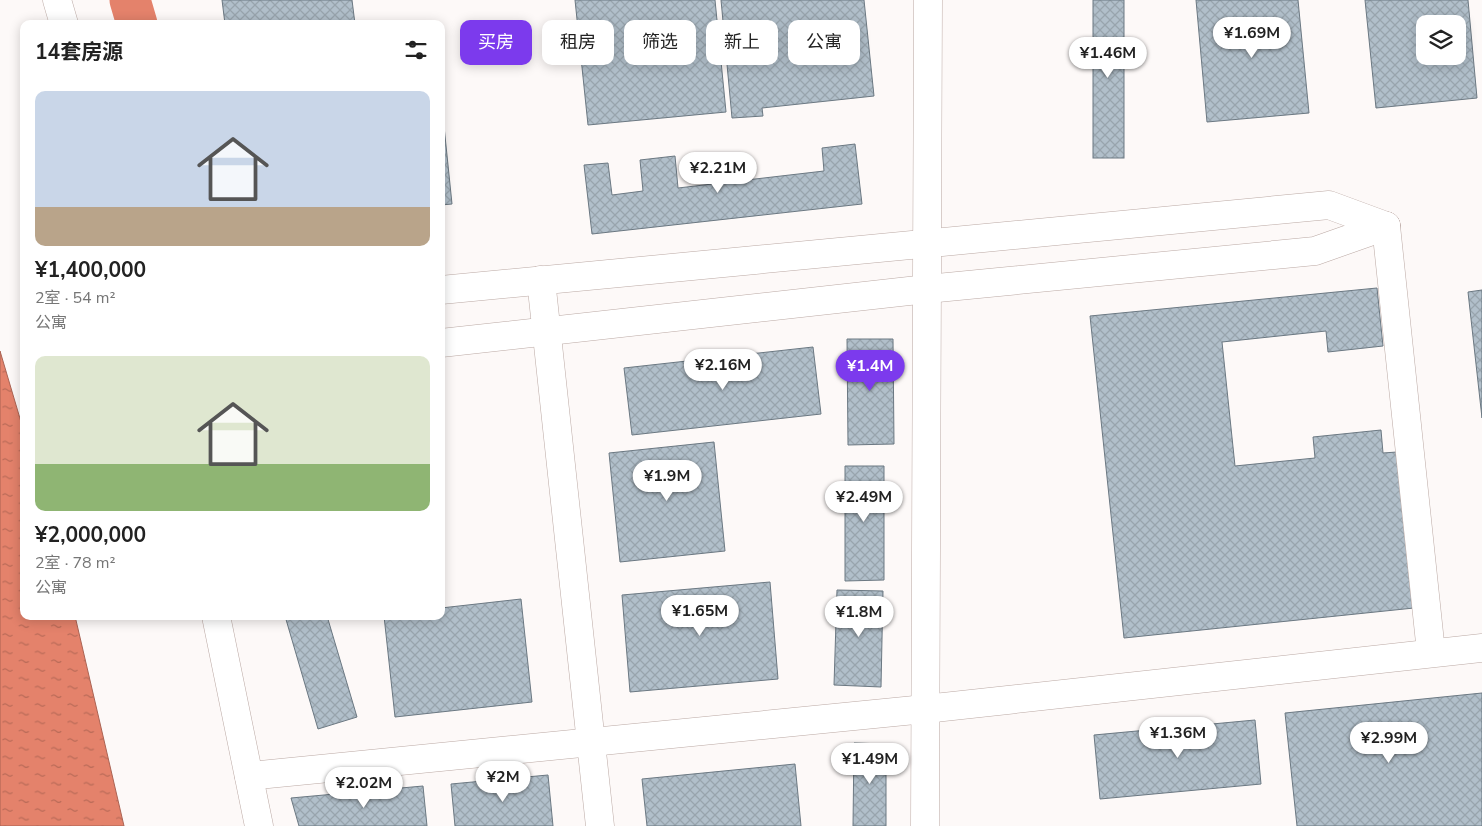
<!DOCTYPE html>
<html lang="zh">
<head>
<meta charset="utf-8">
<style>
	:root { --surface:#fff; --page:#f2f2f2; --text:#222; --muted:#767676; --accent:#7c3aed }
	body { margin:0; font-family:"Nunito Sans","Noto Sans SC",sans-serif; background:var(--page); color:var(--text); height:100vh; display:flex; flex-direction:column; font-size:19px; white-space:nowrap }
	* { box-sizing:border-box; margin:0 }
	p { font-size:16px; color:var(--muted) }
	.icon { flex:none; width:28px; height:28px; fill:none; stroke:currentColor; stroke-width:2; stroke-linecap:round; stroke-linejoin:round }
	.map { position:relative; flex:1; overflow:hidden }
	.sheet { position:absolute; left:20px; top:20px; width:425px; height:600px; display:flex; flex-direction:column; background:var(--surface); border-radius:10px; box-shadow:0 2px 12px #0003 }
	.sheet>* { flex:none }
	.guide { position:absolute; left:460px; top:20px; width:475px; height:45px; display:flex; gap:10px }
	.controls { position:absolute; left:1416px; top:15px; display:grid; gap:10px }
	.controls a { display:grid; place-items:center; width:50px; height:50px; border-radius:10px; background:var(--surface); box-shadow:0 2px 12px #0003; font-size:25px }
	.price { position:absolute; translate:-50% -42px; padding:0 11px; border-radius:18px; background:#fff; color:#222; font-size:16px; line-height:32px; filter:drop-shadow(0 1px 2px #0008) }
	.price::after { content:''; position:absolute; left:50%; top:30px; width:15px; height:11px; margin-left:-8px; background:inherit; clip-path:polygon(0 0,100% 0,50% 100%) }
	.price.selected { background:var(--accent); color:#fff }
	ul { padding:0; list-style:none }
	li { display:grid; align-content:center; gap:10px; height:265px; padding:0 15px }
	li span { display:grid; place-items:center; height:155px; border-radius:10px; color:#555 }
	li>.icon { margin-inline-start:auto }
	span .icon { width:90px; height:90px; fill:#fffc; stroke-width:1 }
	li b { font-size:21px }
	h2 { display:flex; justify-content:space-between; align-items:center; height:60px; padding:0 15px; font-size:21px }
	.pill { padding:0 18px; border-radius:10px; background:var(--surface); box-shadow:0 2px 12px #0003; font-size:18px; line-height:45px }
	.pill.selected { background:var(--accent); color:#fff }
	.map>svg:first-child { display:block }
	.water { fill:url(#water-ripples); stroke:#aa6353 }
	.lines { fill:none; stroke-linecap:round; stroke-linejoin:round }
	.river { stroke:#e4826b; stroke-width:41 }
	.building { fill:url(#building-cross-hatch); stroke:#6b7882; fill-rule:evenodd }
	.minor-casing { stroke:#bba9a4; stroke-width:29 }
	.minor { stroke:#fff; stroke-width:28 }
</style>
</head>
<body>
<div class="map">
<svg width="1482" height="826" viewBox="0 0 1482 826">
	<defs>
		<pattern id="water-ripples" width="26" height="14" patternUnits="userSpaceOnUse" patternTransform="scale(1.25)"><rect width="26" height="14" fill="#e4826b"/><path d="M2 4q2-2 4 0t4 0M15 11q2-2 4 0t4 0" fill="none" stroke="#b86a57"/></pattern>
		<pattern id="building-cross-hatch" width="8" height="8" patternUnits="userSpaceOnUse" patternTransform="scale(1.25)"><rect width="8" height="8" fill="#b1bfca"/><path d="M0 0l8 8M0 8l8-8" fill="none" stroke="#98a4ad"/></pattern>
	</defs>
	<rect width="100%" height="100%" fill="#fdf9f8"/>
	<path class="water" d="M 0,351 L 24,432 L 24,616 L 75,616 L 124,826 L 0,826 Z"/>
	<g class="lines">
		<path class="river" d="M 130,0 L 137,24"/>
	</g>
	<g class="building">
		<path d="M 222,0 L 352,0 L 355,24 L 225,24 Z"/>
		<path d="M 575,0 L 715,0 L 726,112 L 588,125 Z"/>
		<path d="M 721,0 L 864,0 L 874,96 L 762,108 L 763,116 L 732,118 Z"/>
		<rect x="1093" y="0" width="31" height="158"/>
		<path d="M 1196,0 L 1298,0 L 1309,113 L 1207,122 Z"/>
		<path d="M 1365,0 L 1468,0 L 1477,98 L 1376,108 ZM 1425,24 L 1458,24 L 1458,56 L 1425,56 Z"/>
		<path d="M 441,97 L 452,204 L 441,205 Z"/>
		<path d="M 855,144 L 862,204 L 592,234 L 584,165 L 608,163 L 612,195 L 643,191 L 640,160 L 675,156 L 678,188 L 824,171 L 822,148 Z"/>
		<path d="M 1377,288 L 1383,346 L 1328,352 L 1326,331 L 1222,342 L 1235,466 L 1315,458 L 1313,437 L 1381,430 L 1383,453 L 1397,452 L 1414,608 L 1124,638 L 1090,316 Z"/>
		<path d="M 1482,290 L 1482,418 L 1468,292 Z"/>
		<path d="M 847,339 L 893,339 L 894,444 L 848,445 Z"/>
		<path d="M 813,347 L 821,414 L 632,435 L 624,368 Z"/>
		<path d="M 714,442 L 725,551 L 620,562 L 609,453 Z"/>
		<path d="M 845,466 L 884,466 L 884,580 L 845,581 Z"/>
		<path d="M 770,582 L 778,679 L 630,692 L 622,595 Z"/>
		<path d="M 837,590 L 883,591 L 881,687 L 834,685 Z"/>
		<path d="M 521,599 L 532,702 L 395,717 L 384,616 L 441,616 L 441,608 Z"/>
		<path d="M 285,616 L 327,616 L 357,717 L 318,729 Z"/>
		<path d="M 1482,693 L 1482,826 L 1297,826 L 1285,713 Z"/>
		<path d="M 1255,720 L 1261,784 L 1100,799 L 1094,735 Z"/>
		<path d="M 854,743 L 886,744 L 886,826 L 853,826 Z"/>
		<path d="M 795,764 L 801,826 L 647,826 L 642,779 Z"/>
		<path d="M 548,775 L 553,826 L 455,826 L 451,784 Z"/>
		<path d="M 423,786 L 427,826 L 299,826 L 291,798 Z"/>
	</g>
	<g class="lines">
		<defs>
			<g id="minor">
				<path d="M 57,0 L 64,24"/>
				<path d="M 1386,226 L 1431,652"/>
				<path d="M 541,280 L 600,826"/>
				<path d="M 441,290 L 1329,205 L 1386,226"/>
				<path d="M 441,343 L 927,289 L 1315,251 L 1386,226"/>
				<path d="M 216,616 L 259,826"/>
				<path d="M 249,776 L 925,709 L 1482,648"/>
				<path d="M 925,826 L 928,0"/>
			</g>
		</defs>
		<use href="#minor" class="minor-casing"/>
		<use href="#minor" class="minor"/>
	</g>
</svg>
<div class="controls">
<a><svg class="icon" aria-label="layers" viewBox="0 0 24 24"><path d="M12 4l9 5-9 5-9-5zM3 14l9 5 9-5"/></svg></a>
</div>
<b class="price" style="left:1252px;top:59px">¥1.69M</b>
<b class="price" style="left:1108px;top:79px">¥1.46M</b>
<b class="price" style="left:718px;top:194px">¥2.21M</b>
<b class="price" style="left:723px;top:391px">¥2.16M</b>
<b class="price selected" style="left:870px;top:392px">¥1.4M</b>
<b class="price" style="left:667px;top:502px">¥1.9M</b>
<b class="price" style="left:864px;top:523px">¥2.49M</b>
<b class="price" style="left:700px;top:637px">¥1.65M</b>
<b class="price" style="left:859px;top:638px">¥1.8M</b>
<b class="price" style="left:1178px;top:759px">¥1.36M</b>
<b class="price" style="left:1389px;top:764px">¥2.99M</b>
<b class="price" style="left:870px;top:785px">¥1.49M</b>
<b class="price" style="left:503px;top:803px">¥2M</b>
<b class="price" style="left:364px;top:809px">¥2.02M</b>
<div class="guide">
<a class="pill selected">买房</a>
<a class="pill">租房</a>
<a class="pill">筛选</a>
<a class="pill">新上</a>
<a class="pill">公寓</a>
</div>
<section class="sheet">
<h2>14套房源<svg class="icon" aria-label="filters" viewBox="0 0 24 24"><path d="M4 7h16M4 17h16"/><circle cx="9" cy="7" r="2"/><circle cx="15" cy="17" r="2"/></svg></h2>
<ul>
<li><span style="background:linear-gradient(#c9d6e8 75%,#b9a48a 0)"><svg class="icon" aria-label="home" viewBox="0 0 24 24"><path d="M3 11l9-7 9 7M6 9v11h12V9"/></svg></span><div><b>¥1,400,000</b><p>2室 · 54 m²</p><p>公寓</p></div></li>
<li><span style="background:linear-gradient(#dfe7d0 70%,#8fb573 0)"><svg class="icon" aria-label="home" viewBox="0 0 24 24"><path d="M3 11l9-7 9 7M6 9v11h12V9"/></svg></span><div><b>¥2,000,000</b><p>2室 · 78 m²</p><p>公寓</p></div></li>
</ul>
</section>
</div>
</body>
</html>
